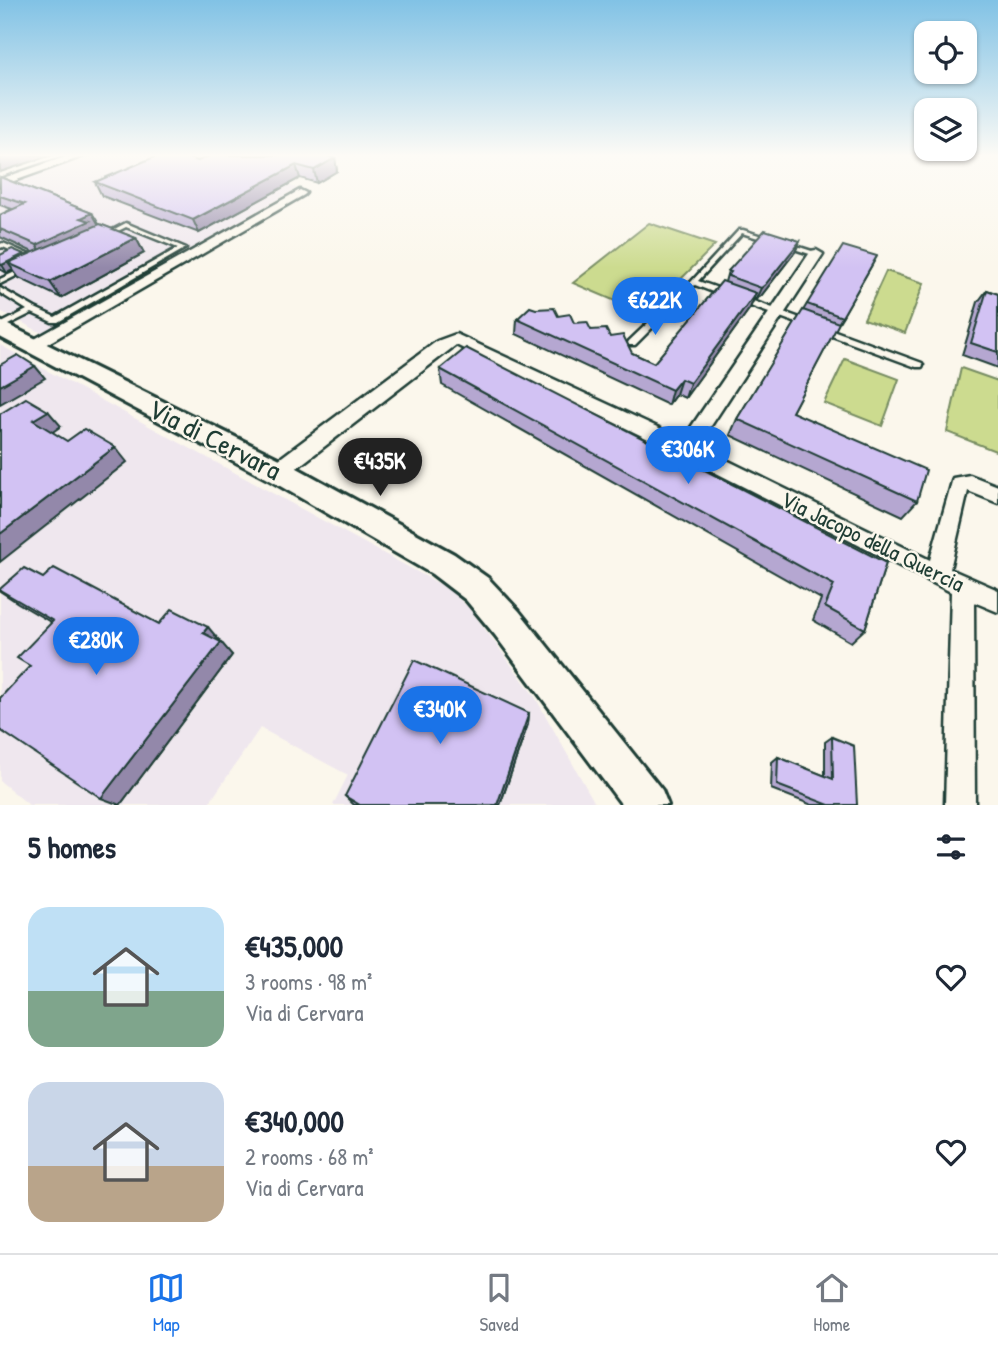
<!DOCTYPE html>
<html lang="en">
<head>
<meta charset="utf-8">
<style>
	:root { --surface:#fff; --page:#f2f2f3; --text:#1f2937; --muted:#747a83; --line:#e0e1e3; --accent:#1a73e8 }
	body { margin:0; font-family:"Patrick Hand",sans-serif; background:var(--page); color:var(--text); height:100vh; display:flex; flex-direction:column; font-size:26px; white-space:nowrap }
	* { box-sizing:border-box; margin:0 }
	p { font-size:23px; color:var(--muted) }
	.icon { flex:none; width:38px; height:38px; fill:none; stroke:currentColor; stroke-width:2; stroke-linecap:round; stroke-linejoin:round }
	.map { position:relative; height:805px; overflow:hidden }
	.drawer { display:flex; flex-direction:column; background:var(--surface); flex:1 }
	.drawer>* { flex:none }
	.controls { position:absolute; left:914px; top:21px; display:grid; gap:14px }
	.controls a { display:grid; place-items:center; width:63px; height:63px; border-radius:14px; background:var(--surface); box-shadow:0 2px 5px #0004; font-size:35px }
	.price { position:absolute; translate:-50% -60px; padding:0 16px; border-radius:24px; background:var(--accent); color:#fff; font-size:23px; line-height:46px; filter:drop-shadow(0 2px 4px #0008) }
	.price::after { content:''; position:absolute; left:50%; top:42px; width:21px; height:16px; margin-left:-10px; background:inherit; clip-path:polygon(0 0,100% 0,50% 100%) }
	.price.current { background:#222; color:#fff }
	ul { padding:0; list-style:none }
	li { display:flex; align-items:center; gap:21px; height:175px; padding:0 28px }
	li span { display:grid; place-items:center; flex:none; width:196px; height:140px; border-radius:21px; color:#555 }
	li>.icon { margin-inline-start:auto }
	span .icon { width:84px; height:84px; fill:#fffc; stroke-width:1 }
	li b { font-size:30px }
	h2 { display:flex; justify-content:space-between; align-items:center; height:84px; padding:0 28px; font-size:30px }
	.tab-bar { display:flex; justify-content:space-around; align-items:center; height:98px; border-top:2px solid var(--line); background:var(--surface); font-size:19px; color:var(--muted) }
	.tab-bar a { display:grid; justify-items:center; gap:4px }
	.tab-bar .current { color:var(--accent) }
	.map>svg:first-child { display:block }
	.built { fill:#efe7ee }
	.green { fill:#ccdb8f; stroke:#768c62; stroke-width:2 }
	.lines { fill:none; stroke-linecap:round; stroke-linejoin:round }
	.lane-casing { stroke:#1f3d34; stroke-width:5 }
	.street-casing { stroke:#1f3d34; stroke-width:5 }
	.secondary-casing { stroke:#1f3d34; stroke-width:6 }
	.lane { fill:#fbf7ec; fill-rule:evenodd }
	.street { fill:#fbf7ec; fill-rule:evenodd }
	.secondary { fill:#fbf7ec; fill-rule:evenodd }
	.wall { fill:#b5a7d1; stroke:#1f3d34; stroke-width:2 }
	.shaded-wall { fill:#9388aa; stroke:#1f3d34; stroke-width:2 }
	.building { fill:#d2c2f3; stroke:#1f3d34; stroke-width:2 }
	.labels { text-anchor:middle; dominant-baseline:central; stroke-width:5; stroke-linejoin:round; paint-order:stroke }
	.street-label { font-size:23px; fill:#1f3d34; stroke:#fbf7ec }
	.near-street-label { font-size:28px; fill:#1f3d34; stroke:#fbf7ec }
</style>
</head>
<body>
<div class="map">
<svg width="998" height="805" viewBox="0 0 998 805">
	<rect width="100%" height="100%" fill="#fbf7ec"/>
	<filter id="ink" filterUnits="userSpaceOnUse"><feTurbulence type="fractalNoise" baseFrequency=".0143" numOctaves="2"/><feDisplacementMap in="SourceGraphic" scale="14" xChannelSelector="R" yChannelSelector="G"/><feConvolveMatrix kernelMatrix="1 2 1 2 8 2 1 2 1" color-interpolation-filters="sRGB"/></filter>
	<g filter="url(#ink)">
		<g class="built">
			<path d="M 95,155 L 182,155 L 297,188 L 42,333 L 0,311 L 0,186 Z"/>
			<path d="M 0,345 L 447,588 L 470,609 L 535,697 L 596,805 L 333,805 L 348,775 L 260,728 L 208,805 L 29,805 L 0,781 Z"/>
		</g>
		<g class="green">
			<path d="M 649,223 L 715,245 L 646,314 L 573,283 Z"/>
			<path d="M 886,271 L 924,283 L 905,333 L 864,319 Z"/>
			<path d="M 845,359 L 899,379 L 882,426 L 824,403 Z"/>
			<path d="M 961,368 L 998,381 L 998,452 L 947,432 Z"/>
		</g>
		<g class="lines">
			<defs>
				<g id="lane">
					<path d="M 126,223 L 186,248 L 58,322 L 52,322 L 32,313 L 0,329 L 0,324 L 27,310 L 0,293 L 0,288 L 35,308 L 55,317 L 178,248 L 126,227 L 108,236 L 103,235 Z"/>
					<path d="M 739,230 L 743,230 L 774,240 L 771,242 L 742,233 L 698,281 L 729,292 L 729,296 L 723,296 L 695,285 L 635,345 L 629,345 L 628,343 L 629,341 L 692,281 Z"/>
					<path d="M 3,243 L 39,259 L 40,260 L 39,261 L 35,261 L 3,247 L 0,248 L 0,244 Z"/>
					<path d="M 787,243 L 818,253 L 819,254 L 816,256 L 785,246 L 785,244 Z"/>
					<path d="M 26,267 L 29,269 L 28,270 L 0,284 L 0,279 Z"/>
					<path d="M 739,298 L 745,298 L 811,322 L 812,324 L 808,326 L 805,326 L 739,302 Z"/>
					<path d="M 821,328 L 827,328 L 922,363 L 923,365 L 922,367 L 916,367 L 821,332 L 820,330 Z"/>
				</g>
				<g id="street">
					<path d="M 71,155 L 87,155 L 0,186 L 0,179 Z"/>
					<path d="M 300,190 L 306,193 L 304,195 L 38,349 L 26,349 L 24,345 Z"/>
					<path d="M 816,250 L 823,254 L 698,446 L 930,560 L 953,478 L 970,475 L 998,486 L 998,503 L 968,491 L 950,569 L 998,590 L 998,612 L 974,602 L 975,805 L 945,805 L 951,592 L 679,454 L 456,345 L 285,477 L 278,479 L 271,477 L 268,471 L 271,465 L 437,341 L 456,334 L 683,439 L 811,251 Z"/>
				</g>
				<path id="secondary" d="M 0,321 L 288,463 L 454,554 L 488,578 L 519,611 L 662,790 L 668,805 L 622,805 L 495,635 L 466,600 L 432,574 L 268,479 L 0,337 Z"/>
			</defs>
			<use href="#lane" class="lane-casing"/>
			<use href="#street" class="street-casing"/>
			<use href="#secondary" class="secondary-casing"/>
			<use href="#lane" class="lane"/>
			<use href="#street" class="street"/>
			<use href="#secondary" class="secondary"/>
		</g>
		<g class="wall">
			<path d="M 335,158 L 337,171 L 317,183 L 300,178 L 199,233 L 102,196 L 95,182 L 198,161 Z"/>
			<path d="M 0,177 L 92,213 L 99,224 L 136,238 L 144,253 L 61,298 L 19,278 L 13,270 L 7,273 L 0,269 L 0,255 L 24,254 L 25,256 L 33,252 L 0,237 L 0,215 L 12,209 L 0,205 Z"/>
			<path d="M 800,241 L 795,252 L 761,296 L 756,299 L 754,299 L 750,308 L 685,398 L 676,394 L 668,405 L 516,334 L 517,319 L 558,316 L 591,330 L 610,337 L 632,353 L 654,363 L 725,282 L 728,271 Z"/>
			<path d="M 877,256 L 838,324 L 792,412 L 917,501 L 903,516 L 730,435 L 737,419 L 807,304 Z"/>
			<path d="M 987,290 L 998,294 L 998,368 L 962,355 L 978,302 Z"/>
			<path d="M 440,369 L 886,563 L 865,629 L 851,642 L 813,620 L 821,599 L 442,385 Z"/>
			<path d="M 43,578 L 159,624 L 219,640 L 218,641 L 232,655 L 120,805 L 118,805 L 30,667 L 52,623 L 18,603 L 0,591 Z"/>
			<path d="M 529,713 L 528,724 L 500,805 L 354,805 L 345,796 Z"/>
			<path d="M 832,737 L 857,805 L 812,805 L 771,789 L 772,762 L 778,757 L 825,776 L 825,742 Z"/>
		</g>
		<g class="shaded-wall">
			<path d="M 10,155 L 52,155 L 0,172 L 0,158 Z"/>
			<path d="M 335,158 L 337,171 L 317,183 L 314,170 Z"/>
			<path d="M 296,165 L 300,178 L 199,233 L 193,220 Z"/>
			<path d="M 92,213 L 99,225 L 45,258 L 37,245 L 81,218 Z"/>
			<path d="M 136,238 L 144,253 L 61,298 L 50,282 Z"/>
			<path d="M 800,241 L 795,252 L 761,296 L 756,299 L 761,288 Z"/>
			<path d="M 24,254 L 29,262 L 8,263 L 13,270 L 7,273 L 2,265 Z"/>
			<path d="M 756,293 L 750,308 L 685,398 L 690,383 Z"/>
			<path d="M 35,366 L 45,378 L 0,404 L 0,386 Z"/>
			<path d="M 681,379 L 676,394 L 668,405 L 672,390 Z"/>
			<path d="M 48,411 L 61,426 L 47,436 L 33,420 Z"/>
			<path d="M 115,447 L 127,462 L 0,562 L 0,534 Z"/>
			<path d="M 208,627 L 219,640 L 215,646 L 203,633 Z"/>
			<path d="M 221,642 L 232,655 L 120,805 L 101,798 Z"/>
			<path d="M 529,713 L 528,724 L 500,805 L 497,805 Z"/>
		</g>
		<g class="building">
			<path d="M 159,155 L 179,155 L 198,161 L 211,155 L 324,155 L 335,158 L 314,170 L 296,165 L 193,220 L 95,182 Z"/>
			<path d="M 0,177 L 92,213 L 81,218 L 90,221 L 37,245 L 0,229 L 0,215 L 25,204 L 0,196 Z"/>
			<path d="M 100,224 L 136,238 L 50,282 L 8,263 Z"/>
			<path d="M 765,230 L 800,241 L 765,285 L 761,288 L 728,276 L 731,272 L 728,271 Z"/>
			<path d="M 843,246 L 877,256 L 842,317 L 807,304 Z"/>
			<path d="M 12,249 L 24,254 L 2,265 L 0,264 L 0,255 Z"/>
			<path d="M 722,281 L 756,293 L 690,383 L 681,379 L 672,390 L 517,319 L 530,307 L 536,309 L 554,308 L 558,316 L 570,314 L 574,323 L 587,322 L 591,330 L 606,329 L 610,337 L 623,335 L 632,353 L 654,363 Z"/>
			<path d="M 987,290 L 998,294 L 998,352 L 971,343 Z"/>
			<path d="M 803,310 L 839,323 L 792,412 L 926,470 L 917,501 L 737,419 Z"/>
			<path d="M 466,348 L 886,563 L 865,629 L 825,607 L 834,585 L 440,369 Z"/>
			<path d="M 18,355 L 35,366 L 0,386 L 0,365 Z"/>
			<path d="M 26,398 L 48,411 L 33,420 L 67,441 L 84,429 L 115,447 L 0,534 L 0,414 Z"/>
			<path d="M 24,568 L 43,578 L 54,568 L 159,624 L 172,609 L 208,627 L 203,633 L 221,642 L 101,798 L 0,730 L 0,698 L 30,666 L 17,658 L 53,621 L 0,590 L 0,589 Z"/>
			<path d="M 414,660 L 529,713 L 497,805 L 360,805 L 345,796 Z"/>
			<path d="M 832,737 L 854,746 L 857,805 L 829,805 L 777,785 L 778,757 L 833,779 Z"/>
		</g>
	</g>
	<linearGradient id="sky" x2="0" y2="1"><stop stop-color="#81c2e5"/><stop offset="0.58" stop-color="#fdfbf6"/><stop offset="1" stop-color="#fdfbf6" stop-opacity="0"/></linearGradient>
	<rect width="998" height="268" fill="url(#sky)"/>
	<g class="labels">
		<g class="street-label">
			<text transform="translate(873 541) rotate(26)">Via Jacopo della Quercia</text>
		</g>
		<g class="near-street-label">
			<text transform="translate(215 439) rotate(27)">Via di Cervara</text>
		</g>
	</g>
</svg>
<div class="controls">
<a><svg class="icon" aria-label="locate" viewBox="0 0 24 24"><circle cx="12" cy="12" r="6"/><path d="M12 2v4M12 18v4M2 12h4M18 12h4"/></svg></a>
<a><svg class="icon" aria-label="layers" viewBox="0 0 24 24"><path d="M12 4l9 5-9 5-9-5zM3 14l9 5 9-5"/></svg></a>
</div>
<b class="price" style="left:655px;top:337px">€622K</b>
<b class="price" style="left:688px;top:486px">€306K</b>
<b class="price current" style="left:380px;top:498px">€435K</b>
<b class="price" style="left:96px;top:677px">€280K</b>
<b class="price" style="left:440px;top:746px">€340K</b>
</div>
<section class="drawer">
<h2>5 homes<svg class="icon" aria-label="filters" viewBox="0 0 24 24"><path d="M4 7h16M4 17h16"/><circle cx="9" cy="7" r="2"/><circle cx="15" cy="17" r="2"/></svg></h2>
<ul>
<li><span style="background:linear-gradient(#bfe0f5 60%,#7fa58c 0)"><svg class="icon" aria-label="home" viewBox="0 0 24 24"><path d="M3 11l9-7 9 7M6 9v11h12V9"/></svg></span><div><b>€435,000</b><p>3 rooms · 98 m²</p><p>Via di Cervara</p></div><svg class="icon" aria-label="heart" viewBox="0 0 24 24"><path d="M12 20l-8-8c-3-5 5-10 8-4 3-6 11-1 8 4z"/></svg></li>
<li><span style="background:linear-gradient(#c9d6e8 60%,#b9a48a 0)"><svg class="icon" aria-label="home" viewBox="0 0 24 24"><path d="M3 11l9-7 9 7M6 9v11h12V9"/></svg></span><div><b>€340,000</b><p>2 rooms · 68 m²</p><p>Via di Cervara</p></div><svg class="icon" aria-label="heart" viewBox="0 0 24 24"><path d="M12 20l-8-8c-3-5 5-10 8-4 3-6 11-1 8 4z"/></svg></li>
</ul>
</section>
<nav class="tab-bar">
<a class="current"><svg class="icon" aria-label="map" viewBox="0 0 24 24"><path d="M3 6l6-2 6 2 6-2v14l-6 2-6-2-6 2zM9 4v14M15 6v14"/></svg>Map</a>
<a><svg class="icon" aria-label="saved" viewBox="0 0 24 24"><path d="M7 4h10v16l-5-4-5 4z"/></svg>Saved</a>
<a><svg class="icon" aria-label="home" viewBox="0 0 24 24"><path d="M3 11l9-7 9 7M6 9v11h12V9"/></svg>Home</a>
</nav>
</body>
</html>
